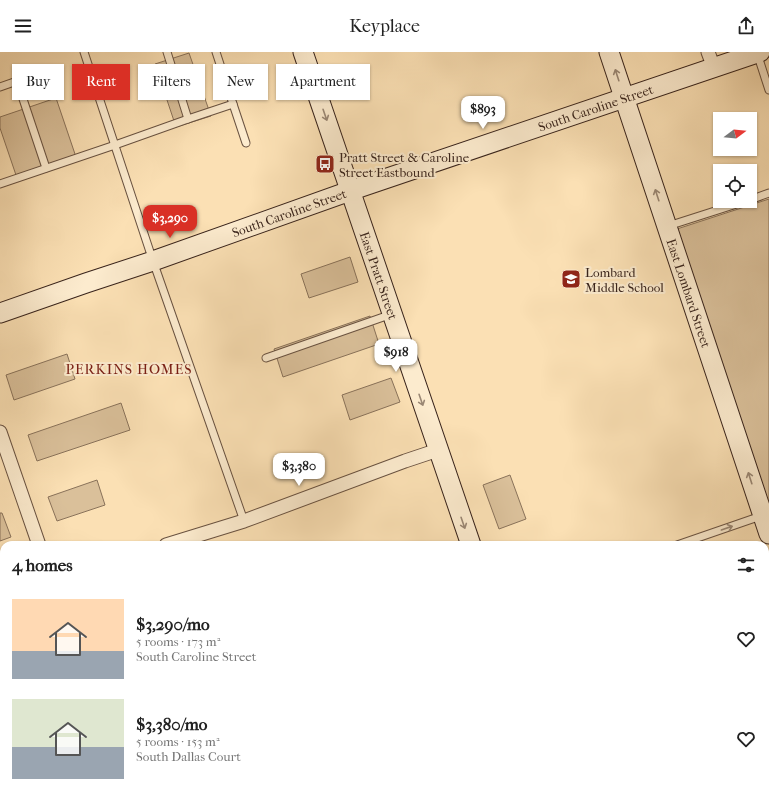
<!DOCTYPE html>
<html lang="en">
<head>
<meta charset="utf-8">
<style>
	:root { --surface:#fff; --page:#f6f6f6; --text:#222; --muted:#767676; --accent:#d93025 }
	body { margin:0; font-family:"IM FELL French Canon",serif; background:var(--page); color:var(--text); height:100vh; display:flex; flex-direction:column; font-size:15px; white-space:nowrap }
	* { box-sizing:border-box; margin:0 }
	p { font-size:13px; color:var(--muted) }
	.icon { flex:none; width:22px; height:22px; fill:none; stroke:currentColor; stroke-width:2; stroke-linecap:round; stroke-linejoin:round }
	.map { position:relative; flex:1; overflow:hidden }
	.drawer { position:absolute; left:0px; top:489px; width:769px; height:256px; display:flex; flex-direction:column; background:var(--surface); border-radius:12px 12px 0 0; box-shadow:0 1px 3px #0004 }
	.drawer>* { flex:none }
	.top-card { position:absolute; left:12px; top:12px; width:400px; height:36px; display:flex; gap:8px }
	.needle { width:26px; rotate:74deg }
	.buttons { position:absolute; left:713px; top:60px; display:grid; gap:8px }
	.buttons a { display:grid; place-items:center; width:44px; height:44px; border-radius:0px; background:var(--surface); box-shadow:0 1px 3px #0004; font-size:20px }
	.price { position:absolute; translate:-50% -34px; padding:0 9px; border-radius:8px; background:#fff; color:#222; font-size:13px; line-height:26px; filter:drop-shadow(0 1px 2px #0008) }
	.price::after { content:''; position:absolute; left:50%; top:24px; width:12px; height:9px; margin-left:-6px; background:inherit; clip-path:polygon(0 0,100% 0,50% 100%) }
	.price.active { background:var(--accent); color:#fff }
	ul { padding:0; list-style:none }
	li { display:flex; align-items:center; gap:12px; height:100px; padding:0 12px }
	li span { display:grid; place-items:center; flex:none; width:112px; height:80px; border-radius:0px; color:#555 }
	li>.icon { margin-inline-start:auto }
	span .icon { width:48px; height:48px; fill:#fffc; stroke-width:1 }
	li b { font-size:17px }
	h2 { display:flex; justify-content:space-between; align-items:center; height:48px; padding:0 12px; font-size:17px }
	.tag { padding:0 14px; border-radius:0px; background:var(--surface); box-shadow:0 1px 3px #0004; font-size:14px; line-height:36px }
	.tag.active { background:var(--accent); color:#fff }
	header { display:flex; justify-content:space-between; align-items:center; height:52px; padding:0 12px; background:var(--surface); font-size:18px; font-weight:600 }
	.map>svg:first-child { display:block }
	.green { fill:#dac09a; stroke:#89725a }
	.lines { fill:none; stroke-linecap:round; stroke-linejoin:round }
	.lane-casing { stroke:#695241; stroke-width:9 }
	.street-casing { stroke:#695241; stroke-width:15 }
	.secondary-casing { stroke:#38231b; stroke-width:21 }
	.lane { stroke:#fcebce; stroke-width:7 }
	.street { stroke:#fcebce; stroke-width:13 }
	.secondary { stroke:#fcebce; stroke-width:19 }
	.oneway { stroke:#9a8774 }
	.labels { text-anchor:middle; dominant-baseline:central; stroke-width:4; stroke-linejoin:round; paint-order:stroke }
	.street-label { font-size:13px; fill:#38231b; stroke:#fcebce }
	.poi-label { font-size:13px; fill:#38231b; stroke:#fcebce; text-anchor:start }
	.neighbourhood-label { font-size:14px; letter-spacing:1px; fill:#7a1f14; stroke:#fcebce }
</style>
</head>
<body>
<header><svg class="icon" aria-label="menu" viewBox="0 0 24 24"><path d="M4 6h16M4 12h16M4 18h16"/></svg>Keyplace<svg class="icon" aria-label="share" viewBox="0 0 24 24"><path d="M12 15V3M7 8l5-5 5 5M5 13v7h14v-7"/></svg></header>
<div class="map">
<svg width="769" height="745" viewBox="0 0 769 745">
	<rect width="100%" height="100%" fill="#fbe0b4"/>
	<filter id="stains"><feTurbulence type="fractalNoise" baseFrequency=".005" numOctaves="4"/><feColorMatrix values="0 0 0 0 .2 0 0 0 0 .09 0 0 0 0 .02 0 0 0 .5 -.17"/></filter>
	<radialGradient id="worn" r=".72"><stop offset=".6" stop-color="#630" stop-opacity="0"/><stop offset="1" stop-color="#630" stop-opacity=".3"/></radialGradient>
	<g class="green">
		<path d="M 189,1 L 211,64 L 176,75 L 155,12 Z"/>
		<path d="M 56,46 L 77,108 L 18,129 L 0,76 L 0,65 Z"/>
		<path d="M 769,147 L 769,452 L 677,177 Z"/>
		<path d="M 350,205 L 358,230 L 309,246 L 301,222 Z"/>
		<path d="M 370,264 L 379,292 L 283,325 L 274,297 Z"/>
		<path d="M 67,302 L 75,327 L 14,348 L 6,323 Z"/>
		<path d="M 391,326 L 400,350 L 350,368 L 342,343 Z"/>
		<path d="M 121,351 L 130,378 L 37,409 L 28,383 Z"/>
		<path d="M 510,423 L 526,467 L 499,477 L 483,433 Z"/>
		<path d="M 97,428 L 105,453 L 57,469 L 48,445 Z"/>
		<path d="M 0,461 L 2,461 L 11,485 L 0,489 Z"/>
	</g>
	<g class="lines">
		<defs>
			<g id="lane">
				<path d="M 84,0 L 153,209 L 244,469"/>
				<path d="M 167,0 L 188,67"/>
				<path d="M 757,1 L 769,38"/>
				<path d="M 0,35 L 17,29 L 46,116"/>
				<path d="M 233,52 L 246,91"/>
				<path d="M 0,132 L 115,93 L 188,67 L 233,52 L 216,0"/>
				<path d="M 750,148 L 769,141"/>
				<path d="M 668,174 L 746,149"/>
				<path d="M 266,306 L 392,262"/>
				<path d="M 677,493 L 761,464"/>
				<path d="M 765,612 L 769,610"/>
				<path d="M 765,643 L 769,655"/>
				<path d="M 0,727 L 4,726"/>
			</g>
			<g id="street">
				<path d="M 708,0 L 714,16"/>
				<path d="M 0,380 L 39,493"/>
				<path d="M 166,493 L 244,469 L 405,409 L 438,398"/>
				<path d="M 0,550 L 4,549"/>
				<path d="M 129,741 L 130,745"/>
			</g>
			<g id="secondary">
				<path id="s1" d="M 303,0 L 471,493"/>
				<path id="s2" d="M 609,0 L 769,482"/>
				<path id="s3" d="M 0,261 L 86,231 L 153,209 L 361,135 L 760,0"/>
				<path d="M 765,657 L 769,655"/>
				<path d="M 765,696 L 769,695"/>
				<path d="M 557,741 L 558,745"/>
				<path d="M 508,745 L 520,741"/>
				<path d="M 624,745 L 635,741"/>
			</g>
		</defs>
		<use href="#lane" class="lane-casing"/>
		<use href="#street" class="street-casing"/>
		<use href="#secondary" class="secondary-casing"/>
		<use href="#lane" class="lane"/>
		<use href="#street" class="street"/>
		<use href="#secondary" class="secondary"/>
	</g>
	<defs><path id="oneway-shaft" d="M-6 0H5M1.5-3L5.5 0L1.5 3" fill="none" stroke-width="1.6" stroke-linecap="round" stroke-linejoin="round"/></defs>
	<g class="oneway">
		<use href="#oneway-shaft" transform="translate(617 23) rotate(-108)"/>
		<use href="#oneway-shaft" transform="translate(325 63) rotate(71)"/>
		<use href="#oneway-shaft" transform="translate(657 143) rotate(-108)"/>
		<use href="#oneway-shaft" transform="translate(421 348) rotate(71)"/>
		<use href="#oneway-shaft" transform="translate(750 426) rotate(-108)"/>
		<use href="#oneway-shaft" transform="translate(463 471) rotate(71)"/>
		<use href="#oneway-shaft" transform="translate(727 476) rotate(-19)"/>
	</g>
	<defs>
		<symbol id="bus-square" viewBox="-11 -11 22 22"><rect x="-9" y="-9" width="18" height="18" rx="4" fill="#8f2418" stroke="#fcebce"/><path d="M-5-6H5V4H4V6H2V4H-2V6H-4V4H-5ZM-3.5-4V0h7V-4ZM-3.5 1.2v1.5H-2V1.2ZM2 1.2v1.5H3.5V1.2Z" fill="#fff"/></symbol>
		<symbol id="school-square" viewBox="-11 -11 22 22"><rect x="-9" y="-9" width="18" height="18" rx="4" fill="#8f2418" stroke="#fcebce"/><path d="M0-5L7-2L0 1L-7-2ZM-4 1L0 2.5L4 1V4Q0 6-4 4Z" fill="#fff"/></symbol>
	</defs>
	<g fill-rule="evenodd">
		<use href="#bus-square" x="314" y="101" width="22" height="22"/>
		<use href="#school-square" x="560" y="216" width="22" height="22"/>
	</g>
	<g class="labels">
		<g class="street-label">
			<text stroke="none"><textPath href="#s3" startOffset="630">South Caroline Street</textPath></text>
			<text stroke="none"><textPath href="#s3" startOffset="306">South Caroline Street</textPath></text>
			<text stroke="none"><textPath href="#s1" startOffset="236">East Pratt Street</textPath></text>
			<text stroke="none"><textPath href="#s2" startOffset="254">East Lombard Street</textPath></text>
		</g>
		<g class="poi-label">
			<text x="339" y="105">Pratt Street &amp; Caroline<tspan x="339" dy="15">Street Eastbound</tspan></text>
			<text x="585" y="220">Lombard<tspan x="585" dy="15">Middle School</tspan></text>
		</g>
		<g class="neighbourhood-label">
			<text x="129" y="317">PERKINS HOMES</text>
		</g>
	</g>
	<rect width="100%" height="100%" filter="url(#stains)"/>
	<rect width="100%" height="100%" fill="url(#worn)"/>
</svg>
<div class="buttons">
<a><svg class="needle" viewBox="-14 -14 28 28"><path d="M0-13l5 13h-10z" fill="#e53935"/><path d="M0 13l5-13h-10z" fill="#767676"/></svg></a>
<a><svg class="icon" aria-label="locate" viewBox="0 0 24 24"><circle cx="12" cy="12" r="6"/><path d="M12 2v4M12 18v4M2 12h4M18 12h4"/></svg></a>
</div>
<b class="price" style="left:483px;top:78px">$893</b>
<b class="price active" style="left:170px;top:187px">$3,290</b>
<b class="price" style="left:396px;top:321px">$918</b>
<b class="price" style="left:299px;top:435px">$3,380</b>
<div class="top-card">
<a class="tag">Buy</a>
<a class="tag active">Rent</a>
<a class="tag">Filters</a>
<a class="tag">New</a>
<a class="tag">Apartment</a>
</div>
<section class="drawer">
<h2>4 homes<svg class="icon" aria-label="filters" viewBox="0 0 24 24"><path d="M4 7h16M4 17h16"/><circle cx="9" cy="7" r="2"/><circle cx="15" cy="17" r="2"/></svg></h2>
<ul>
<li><span style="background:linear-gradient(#ffd9b3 65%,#9aa5b1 0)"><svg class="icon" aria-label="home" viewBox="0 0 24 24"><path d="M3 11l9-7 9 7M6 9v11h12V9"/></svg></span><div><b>$3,290/mo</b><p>5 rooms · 173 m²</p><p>South Caroline Street</p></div><svg class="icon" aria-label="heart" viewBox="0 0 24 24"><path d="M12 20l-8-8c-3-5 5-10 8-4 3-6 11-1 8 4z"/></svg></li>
<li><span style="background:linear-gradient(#dfe7d0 60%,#9aa5b1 0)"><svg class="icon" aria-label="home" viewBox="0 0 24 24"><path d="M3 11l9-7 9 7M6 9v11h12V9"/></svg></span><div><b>$3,380/mo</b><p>5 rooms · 153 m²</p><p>South Dallas Court</p></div><svg class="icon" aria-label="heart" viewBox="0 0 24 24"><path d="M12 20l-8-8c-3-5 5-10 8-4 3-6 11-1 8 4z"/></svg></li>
</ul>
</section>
</div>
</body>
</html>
